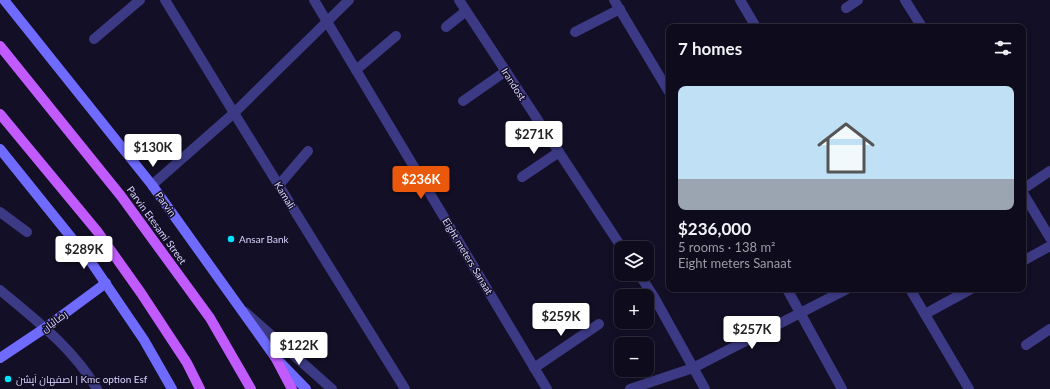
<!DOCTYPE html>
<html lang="en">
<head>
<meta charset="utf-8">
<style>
	:root { --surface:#0e0b1c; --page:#1c1929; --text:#f1f3f6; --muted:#9b9ba3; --line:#2e2b3b; --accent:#ea580c }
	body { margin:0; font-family:Lato,Cairo,sans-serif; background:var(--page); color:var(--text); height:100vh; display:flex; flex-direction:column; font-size:15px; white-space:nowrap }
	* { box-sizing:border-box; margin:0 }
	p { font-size:13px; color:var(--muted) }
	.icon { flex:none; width:22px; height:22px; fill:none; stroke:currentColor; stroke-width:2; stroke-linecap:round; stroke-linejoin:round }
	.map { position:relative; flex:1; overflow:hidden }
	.side { position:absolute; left:666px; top:24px; width:360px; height:268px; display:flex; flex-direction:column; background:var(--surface); border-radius:8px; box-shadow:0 2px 6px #0003,0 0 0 1px var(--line) }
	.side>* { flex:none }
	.fabs { position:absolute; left:614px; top:241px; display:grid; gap:8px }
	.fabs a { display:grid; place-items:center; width:40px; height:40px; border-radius:8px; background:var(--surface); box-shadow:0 2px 6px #0003,0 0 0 1px var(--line); font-size:20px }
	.price { position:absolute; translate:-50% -34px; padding:0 9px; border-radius:4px; background:#fff; color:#222; font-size:13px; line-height:26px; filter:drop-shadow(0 1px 2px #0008) }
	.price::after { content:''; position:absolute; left:50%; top:24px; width:12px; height:9px; margin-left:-6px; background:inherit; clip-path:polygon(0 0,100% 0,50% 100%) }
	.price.active { background:var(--accent); color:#fff }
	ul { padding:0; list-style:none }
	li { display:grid; align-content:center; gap:8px; height:212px; padding:0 12px }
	li span { display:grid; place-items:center; height:124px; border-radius:8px; color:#555 }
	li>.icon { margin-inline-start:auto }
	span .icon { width:72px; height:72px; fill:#fffc; stroke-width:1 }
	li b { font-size:17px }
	h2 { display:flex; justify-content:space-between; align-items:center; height:48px; padding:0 12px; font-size:17px }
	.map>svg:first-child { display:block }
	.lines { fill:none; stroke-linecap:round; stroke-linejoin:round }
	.street { stroke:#3d3a85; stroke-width:10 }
	.secondary { stroke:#6f6bff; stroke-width:10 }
	.primary { stroke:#c25bff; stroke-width:10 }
	.poi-dot { fill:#00e5ff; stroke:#130f26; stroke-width:1.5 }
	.labels { text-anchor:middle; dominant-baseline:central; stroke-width:3; stroke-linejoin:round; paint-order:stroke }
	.street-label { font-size:10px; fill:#d9d4ff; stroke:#130f26 }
	.poi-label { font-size:10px; fill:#d9d4ff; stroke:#130f26; text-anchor:start }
</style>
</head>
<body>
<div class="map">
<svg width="1050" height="389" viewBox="0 0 1050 389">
	<rect width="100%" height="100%" fill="#130f26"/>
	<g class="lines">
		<g class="street">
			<path d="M 165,0 L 234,113 L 405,389"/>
			<path d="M 314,0 L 547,389"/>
			<path d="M 459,0 L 622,248"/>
			<path d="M 614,0 L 669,92"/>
			<path d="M 740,0 L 756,27"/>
			<path d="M 905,0 L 922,27"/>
			<path d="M 846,8 L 858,0"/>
			<path d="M 446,27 L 466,11"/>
			<path d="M 575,32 L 620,9"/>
			<path d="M 94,39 L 140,0"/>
			<path d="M 356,70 L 396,36"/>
			<path d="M 463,101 L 506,71"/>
			<path d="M 522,177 L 559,152"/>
			<path d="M 152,185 L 234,113 L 349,0"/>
			<path d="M 279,185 L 308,151"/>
			<path d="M 1023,189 L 1050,171"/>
			<path d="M 1023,193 L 1050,238"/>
			<path d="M 0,212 L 27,232"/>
			<path d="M 1023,261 L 1050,246"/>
			<path d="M 639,274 L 654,297 L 705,389"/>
			<path d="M 787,289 L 842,389"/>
			<path d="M 910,289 L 969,389"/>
			<path d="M 0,290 C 36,320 73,348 97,389"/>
			<path d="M 245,312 L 332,389"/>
			<path d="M 925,314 L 971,289"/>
			<path d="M 1026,345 L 1050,329"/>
			<path d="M 534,368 L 599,324"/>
			<path d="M 630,389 L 693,368 L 847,289"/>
		</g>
		<g class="secondary">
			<path d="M 4,0 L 152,185 L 275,357 L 306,389"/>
			<path d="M 0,149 L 91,262 L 144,340 L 172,389"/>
			<path d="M 0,358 L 45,328 L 106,283"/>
		</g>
		<g class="primary">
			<path d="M 0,46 L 121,196 L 210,318 L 251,389"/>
			<path d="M 0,114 L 97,231 L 141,293 L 187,363 L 200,389"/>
			<path d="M 275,357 L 292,389"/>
		</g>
	</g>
	<g class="poi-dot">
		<circle cx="231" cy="239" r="4"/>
		<circle cx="8" cy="379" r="4"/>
	</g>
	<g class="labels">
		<g class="street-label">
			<text transform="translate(514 84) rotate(57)">Irandost</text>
			<text transform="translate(285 195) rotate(58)">Kamali</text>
			<text transform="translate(166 204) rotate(54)">Parvin</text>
			<text transform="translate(157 225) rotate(54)">Parvin Etesami Street</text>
			<text transform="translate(468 256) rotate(59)">Eight meters Sanaat</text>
			<text transform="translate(54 321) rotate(-36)">رضائیان</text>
		</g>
		<g class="poi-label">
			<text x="239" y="239">Ansar Bank</text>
			<text x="16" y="379">اصفهان آپشن | Kmc option Esf</text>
		</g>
	</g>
</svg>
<div class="fabs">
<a><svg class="icon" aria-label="layers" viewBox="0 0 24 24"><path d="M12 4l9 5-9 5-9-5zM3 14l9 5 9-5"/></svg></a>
<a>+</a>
<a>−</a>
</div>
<b class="price" style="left:534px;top:155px">$271K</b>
<b class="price" style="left:153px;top:168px">$130K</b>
<b class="price active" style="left:421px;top:200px">$236K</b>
<b class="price" style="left:84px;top:270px">$289K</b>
<b class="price" style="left:561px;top:337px">$259K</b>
<b class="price" style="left:752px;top:350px">$257K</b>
<b class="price" style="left:299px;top:366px">$122K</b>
<section class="side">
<h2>7 homes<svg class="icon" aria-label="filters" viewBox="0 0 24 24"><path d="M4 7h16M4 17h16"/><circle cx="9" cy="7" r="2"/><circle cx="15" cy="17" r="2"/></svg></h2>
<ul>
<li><span style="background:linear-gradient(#bfe0f5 75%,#9aa5b1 0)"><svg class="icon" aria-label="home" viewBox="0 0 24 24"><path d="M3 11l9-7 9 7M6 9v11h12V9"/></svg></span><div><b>$236,000</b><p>5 rooms · 138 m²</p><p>Eight meters Sanaat</p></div></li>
</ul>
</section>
</div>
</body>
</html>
